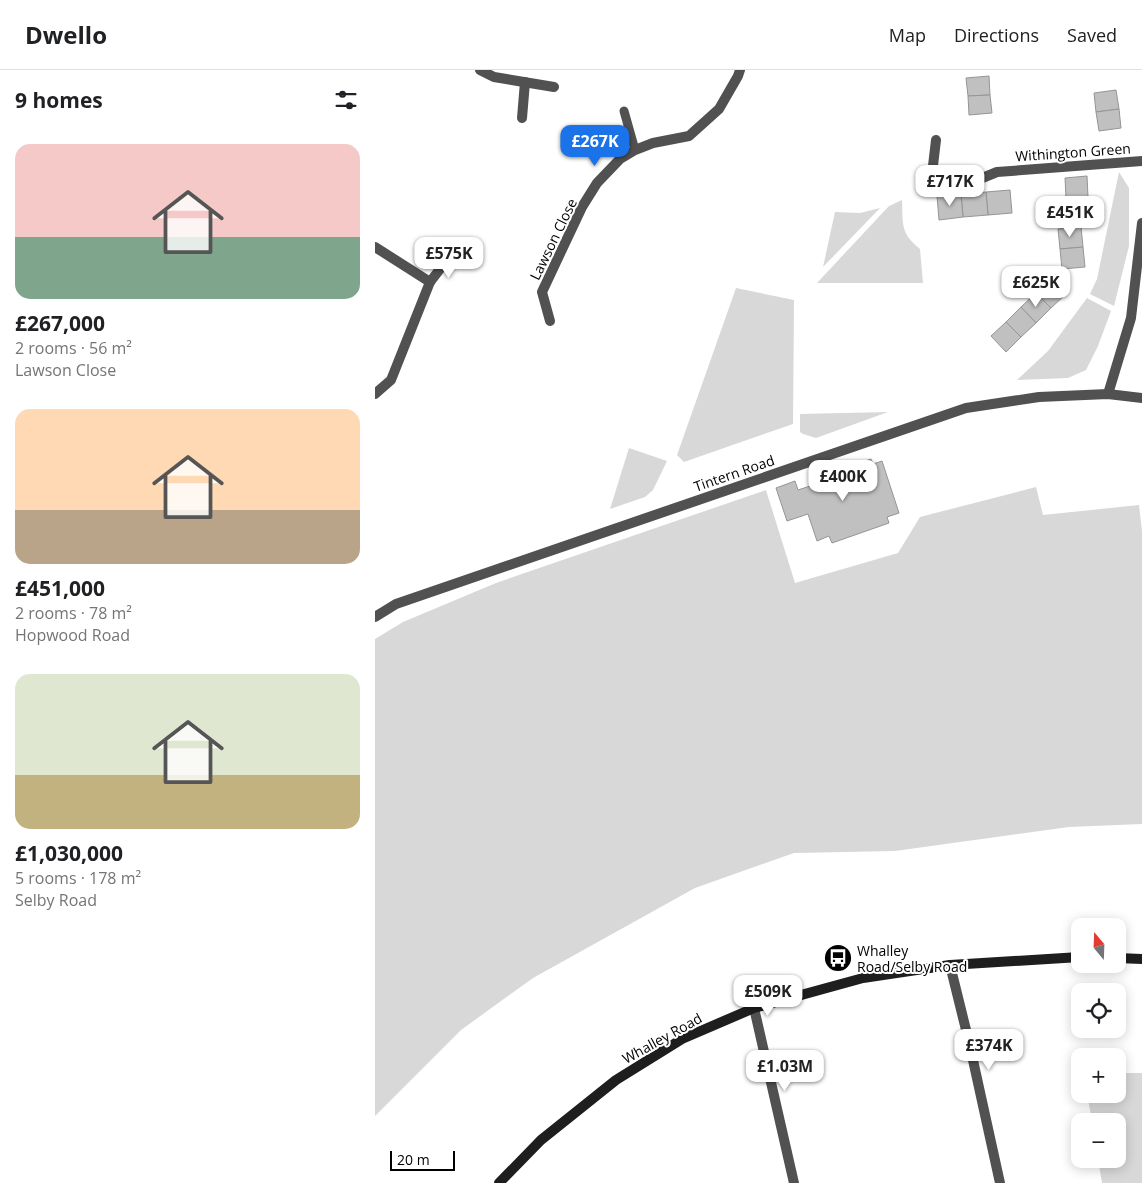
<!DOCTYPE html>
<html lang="en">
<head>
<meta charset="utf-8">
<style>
	:root { --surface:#fff; --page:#f2f2f2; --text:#202124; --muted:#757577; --line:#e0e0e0; --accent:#1a73e8 }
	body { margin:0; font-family:"Open Sans",sans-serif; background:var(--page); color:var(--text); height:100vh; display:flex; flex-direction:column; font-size:19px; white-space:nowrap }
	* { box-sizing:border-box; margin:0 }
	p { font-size:16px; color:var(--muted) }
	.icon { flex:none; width:28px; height:28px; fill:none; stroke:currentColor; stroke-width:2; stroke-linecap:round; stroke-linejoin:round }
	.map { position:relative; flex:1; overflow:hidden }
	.panel { display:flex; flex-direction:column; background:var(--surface); width:375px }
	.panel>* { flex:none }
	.needle { width:32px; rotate:341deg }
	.buttons { position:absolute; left:696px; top:848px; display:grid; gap:10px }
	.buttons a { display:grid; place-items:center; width:55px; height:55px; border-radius:10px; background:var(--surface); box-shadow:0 2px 12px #0003; font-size:25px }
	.scale { position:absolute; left:15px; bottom:12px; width:65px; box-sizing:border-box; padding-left:5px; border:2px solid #000; border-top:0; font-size:14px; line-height:18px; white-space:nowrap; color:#000; -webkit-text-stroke:4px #fff; paint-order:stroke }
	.price { position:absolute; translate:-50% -42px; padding:0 11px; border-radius:10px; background:#fff; color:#222; font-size:16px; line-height:32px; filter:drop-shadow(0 1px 2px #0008) }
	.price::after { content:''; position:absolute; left:50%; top:30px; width:15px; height:11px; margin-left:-8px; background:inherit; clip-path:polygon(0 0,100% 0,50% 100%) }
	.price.on { background:var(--accent); color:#fff }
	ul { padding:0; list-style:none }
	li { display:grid; align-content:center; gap:10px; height:265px; padding:0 15px }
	li span { display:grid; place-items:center; height:155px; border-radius:15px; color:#555 }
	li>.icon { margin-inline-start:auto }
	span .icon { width:90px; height:90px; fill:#fffc; stroke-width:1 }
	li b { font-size:21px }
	h2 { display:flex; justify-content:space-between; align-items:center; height:60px; padding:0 15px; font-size:21px }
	header { display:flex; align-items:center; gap:30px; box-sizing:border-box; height:70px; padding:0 25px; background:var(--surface); border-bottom:1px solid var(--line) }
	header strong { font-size:24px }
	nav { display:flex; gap:28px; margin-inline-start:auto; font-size:18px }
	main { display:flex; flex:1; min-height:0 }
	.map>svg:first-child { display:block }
	.green { fill:#d8d8d8 }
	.building { fill:#c0c0c0; stroke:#959595 }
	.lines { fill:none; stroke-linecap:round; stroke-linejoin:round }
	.lane { stroke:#515151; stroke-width:9 }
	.street { stroke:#515151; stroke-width:10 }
	.secondary { stroke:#1e1e1e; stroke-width:10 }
	.labels { text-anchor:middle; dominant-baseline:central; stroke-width:4; stroke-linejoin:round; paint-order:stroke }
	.street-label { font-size:14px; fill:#000; stroke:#fff }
	.poi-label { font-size:14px; fill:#000; stroke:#fff; text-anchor:start }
</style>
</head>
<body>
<header>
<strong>Dwello</strong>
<nav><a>Map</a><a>Directions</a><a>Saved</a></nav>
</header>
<main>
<section class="panel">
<h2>9 homes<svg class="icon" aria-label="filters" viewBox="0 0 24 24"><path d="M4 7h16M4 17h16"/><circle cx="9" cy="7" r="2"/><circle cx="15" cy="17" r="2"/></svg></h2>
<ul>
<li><span style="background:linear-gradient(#f6c9c9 60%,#7fa58c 0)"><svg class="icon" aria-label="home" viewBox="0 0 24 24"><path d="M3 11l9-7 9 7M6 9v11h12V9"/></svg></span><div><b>£267,000</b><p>2 rooms · 56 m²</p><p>Lawson Close</p></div></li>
<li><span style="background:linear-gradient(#ffd9b3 65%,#b9a48a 0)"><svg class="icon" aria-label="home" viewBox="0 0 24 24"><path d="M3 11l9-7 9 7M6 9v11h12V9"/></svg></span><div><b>£451,000</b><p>2 rooms · 78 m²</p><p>Hopwood Road</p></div></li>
<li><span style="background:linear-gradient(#dfe7d0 65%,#c2b280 0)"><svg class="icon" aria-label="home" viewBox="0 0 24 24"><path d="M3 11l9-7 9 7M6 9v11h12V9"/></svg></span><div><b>£1,030,000</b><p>5 rooms · 178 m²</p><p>Selby Road</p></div></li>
</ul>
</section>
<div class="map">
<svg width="767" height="1113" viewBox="0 0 767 1113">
	<rect width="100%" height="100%" fill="#fff"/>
	<g class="green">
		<path d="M 744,102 L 754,118 L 754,176 L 739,236 L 715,224 L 722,209 Z"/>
		<path d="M 527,130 C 528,154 525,163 545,179 L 548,213 L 442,213 L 514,136 Z"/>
		<path d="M 505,138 L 448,197 L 460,142 L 485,143 Z"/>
		<path d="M 361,218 L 419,230 L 418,354 L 309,392 L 302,385 Z"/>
		<path d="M 712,228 L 736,241 L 723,276 L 711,300 L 693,308 L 642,310 L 673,281 Z"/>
		<path d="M 513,342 L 441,368 L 428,364 L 425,362 L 425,344 Z"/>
		<path d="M 254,378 L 292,391 L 278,420 L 270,427 L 235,439 Z"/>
		<path d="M 661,417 L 668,445 L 764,435 L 767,461 L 767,754 L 694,757 L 520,781 L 419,783 L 320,818 L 158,908 L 86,960 L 0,1046 L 0,569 L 28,552 L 121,513 L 391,420 L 420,513 L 523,483 L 545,447 Z"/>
		<path d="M 743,1003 L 767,1003 L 767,1113 L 727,1113 L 723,1089 L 742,1089 L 742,1051 L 717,1051 L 712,1024 L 742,1024 Z"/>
	</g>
	<g class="building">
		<path d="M 614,6 L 615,25 L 593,26 L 591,8 Z"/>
		<path d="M 741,20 L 744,39 L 721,42 L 719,23 Z"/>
		<path d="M 615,25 L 617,43 L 594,45 L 593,26 Z"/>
		<path d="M 744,39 L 746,58 L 724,61 L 721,42 Z"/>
		<path d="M 712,106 L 713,127 L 691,128 L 690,108 Z"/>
		<path d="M 635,120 L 637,143 L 613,145 L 611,122 Z"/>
		<path d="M 611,122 L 613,145 L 588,147 L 586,124 Z"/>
		<path d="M 586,124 L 588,147 L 564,150 L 562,126 Z"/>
		<path d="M 713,127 L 714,147 L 692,149 L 691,128 Z"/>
		<path d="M 706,157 L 708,177 L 685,179 L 683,159 Z"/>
		<path d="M 708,177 L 710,197 L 687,199 L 685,179 Z"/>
		<path d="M 676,209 L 691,224 L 676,238 L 661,223 Z"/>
		<path d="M 661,223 L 676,238 L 661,253 L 646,237 Z"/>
		<path d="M 646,237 L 661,253 L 646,267 L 631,252 Z"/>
		<path d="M 631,252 L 646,267 L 631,282 L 616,266 Z"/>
		<path d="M 496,389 L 498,394 L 507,391 L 524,443 L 512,447 L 514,453 L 457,473 L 454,466 L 442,471 L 433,444 L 412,451 L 401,418 L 420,411 L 423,420 L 477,402 L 475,396 Z"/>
	</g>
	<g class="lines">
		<path class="lane" d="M 249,41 L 260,80"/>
		<g class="street">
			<path d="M 105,0 L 119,7 L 179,17"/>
			<path d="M 147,48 L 150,12"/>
			<path d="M 561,70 L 556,113 L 595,113 L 622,102 L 767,91"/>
			<path d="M 0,177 L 55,212 L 16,310 L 0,324"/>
			<path d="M 55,212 L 72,190"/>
			<path d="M 175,251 L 167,222 L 207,137 L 222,113 L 245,89 L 260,80 L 278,73 L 314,66 L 344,39 L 363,6 L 365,0"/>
			<path d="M 733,324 L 756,248 L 767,153"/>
			<path d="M 0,547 L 21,534 L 591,338 L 664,327 L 733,324 L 767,328"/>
			<path d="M 575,895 L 594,972 L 625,1113"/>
			<path d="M 379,938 L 419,1113"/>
		</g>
		<g class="secondary">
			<path d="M 742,888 L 767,889"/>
			<path d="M 124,1113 L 166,1070 L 241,1010 L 307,969 L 379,938 L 488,908 L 575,895 L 705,887"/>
		</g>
	</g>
	<defs>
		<symbol id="bus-disc" viewBox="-11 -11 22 22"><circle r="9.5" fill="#000" stroke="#fff"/><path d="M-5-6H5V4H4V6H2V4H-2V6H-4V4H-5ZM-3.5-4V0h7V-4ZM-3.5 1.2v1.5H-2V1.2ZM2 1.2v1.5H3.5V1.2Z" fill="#fff"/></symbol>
	</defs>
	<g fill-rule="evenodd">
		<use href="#bus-disc" x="447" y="872" width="32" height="32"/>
	</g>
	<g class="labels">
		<g class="street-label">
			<text transform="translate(698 82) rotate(-4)">Withington Green</text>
			<text transform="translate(178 169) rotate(-64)">Lawson Close</text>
			<text transform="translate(359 403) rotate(-19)">Tintern Road</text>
			<text transform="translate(287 968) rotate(-29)">Whalley Road</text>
		</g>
		<g class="poi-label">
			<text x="482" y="880">Whalley<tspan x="482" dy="16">Road/Selby Road</tspan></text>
		</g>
	</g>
</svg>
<div class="buttons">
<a><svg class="needle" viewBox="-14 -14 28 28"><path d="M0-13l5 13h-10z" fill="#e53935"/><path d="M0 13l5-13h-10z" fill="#757577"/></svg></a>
<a><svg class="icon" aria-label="locate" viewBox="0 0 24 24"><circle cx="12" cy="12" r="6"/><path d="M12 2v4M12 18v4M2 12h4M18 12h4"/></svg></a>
<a>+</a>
<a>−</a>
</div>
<div class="scale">20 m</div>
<b class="price on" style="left:220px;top:97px">£267K</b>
<b class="price" style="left:575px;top:137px">£717K</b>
<b class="price" style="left:695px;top:168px">£451K</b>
<b class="price" style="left:74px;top:209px">£575K</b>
<b class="price" style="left:661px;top:238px">£625K</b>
<b class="price" style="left:468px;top:432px">£400K</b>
<b class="price" style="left:393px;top:947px">£509K</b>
<b class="price" style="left:614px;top:1001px">£374K</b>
<b class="price" style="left:410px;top:1022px">£1.03M</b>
</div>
</main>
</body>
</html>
